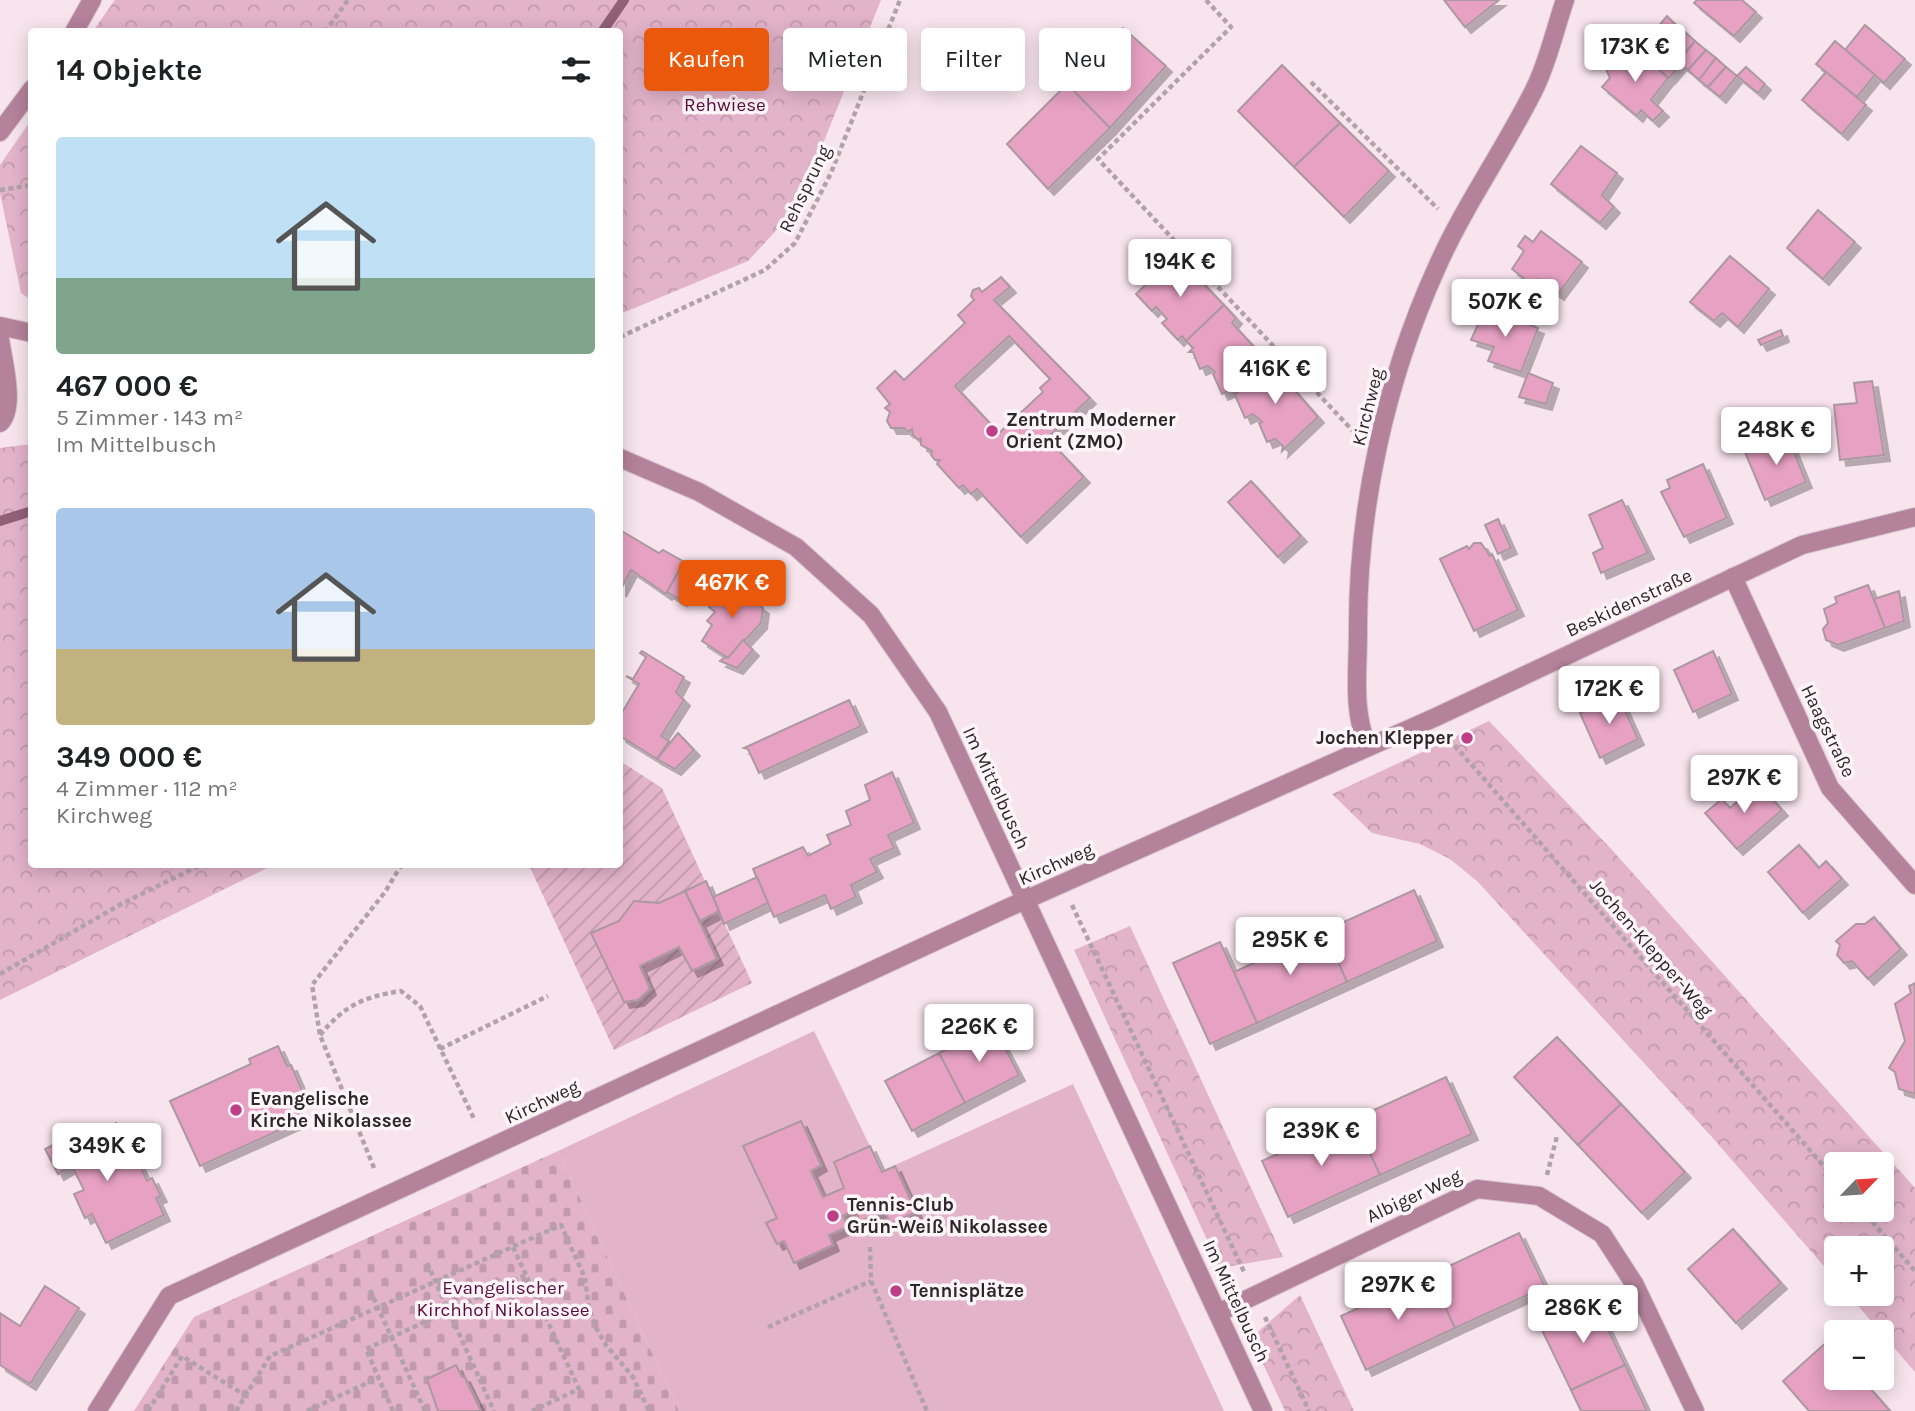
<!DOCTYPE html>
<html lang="de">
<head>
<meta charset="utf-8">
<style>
	:root { --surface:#fff; --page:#f2f2f2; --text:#202124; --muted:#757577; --accent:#ea580c }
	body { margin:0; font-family:Karla,sans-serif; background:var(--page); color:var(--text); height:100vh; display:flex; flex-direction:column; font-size:26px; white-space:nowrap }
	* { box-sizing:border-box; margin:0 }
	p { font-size:23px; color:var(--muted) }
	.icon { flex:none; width:38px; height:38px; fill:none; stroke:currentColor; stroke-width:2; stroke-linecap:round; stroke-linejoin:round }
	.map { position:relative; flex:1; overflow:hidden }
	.details { position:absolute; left:28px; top:28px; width:595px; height:840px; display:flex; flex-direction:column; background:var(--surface); border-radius:7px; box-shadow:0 4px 18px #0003 }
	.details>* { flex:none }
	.guide { position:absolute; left:644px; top:28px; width:665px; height:63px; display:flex; gap:14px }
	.needle { width:46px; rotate:65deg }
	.tools { position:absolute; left:1824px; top:1152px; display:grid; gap:14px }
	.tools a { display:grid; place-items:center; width:70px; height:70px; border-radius:7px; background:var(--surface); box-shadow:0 4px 18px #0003; font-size:35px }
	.price { position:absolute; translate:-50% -60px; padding:0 16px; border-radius:7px; background:#fff; color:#222; font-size:23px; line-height:46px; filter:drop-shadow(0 2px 4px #0008) }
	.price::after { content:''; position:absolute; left:50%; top:42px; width:21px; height:16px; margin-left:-10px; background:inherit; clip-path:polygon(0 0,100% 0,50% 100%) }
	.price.on { background:var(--accent); color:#fff }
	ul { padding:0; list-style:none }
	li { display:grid; align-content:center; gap:14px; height:371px; padding:0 28px }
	li span { display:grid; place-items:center; height:217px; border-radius:7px; color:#555 }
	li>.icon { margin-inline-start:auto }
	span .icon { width:126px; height:126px; fill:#fffc; stroke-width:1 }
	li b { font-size:30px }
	h2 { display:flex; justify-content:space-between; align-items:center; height:84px; padding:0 28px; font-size:30px }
	.tag { padding:0 24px; border-radius:7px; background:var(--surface); box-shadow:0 4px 18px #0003; font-size:24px; line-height:63px }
	.tag.on { background:var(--accent); color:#fff }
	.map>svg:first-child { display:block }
	.grass { fill:#e2b3c9 }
	.forest { fill:url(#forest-crowns); fill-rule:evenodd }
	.cemetery { fill:url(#cemetery-stones) }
	.garden { fill:url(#garden-furrows) }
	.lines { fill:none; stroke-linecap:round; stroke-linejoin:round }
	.stream { stroke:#916078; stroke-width:10 }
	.building { fill:#e7a1c3; stroke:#ab98a1; stroke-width:2; fill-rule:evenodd; filter:url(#shadow) }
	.minor-casing { stroke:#d4c2ca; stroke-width:20 }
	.path { stroke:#b1a2a9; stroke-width:4.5; stroke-dasharray:5 3.5; stroke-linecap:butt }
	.minor { stroke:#b4829a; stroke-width:18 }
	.poi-dot { fill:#be3e88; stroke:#fef5f9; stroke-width:2.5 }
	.labels { text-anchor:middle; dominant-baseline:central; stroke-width:7; stroke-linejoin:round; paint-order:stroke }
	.park-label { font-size:19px; fill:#5c093d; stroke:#fef5f9 }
	.street-label { font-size:19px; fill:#2e272a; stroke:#fef5f9 }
	.poi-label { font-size:19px; font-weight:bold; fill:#2e272a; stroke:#fef5f9; text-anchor:start }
</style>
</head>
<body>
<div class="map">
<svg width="1915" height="1411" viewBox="0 0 1915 1411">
	<defs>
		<pattern id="forest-crowns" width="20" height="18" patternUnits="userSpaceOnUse" patternTransform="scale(1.75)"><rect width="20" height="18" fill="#e2b3c9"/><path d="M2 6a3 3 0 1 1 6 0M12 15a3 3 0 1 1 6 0" fill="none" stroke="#c29aad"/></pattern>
		<pattern id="cemetery-stones" width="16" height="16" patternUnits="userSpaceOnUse" patternTransform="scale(1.75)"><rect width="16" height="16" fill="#e2b3c9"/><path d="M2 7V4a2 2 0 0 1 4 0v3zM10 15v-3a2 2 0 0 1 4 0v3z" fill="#c29aad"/></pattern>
		<pattern id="garden-furrows" width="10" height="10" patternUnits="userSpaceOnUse" patternTransform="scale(1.75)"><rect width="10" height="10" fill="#e2b3c9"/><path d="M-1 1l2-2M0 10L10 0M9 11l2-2" fill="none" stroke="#c29aad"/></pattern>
		<filter id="shadow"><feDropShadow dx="6" dy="6" stdDeviation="0" flood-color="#0004"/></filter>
	</defs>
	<rect width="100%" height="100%" fill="#f8e4ed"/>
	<path class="grass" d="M 814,1031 L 882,1171 L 1073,1084 L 1224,1411 L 679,1411 L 558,1151 Z"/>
	<g class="forest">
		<path d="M 115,0 L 881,0 L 807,183 L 783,223 L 748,261 L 620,314 L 620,32 L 93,31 Z"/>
		<path d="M 31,120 L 31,300 L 21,293 L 0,193 L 0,165 Z"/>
		<path d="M 31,444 L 32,864 L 273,865 L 0,1000 L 0,448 Z"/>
		<path d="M 1489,721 L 1613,851 L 1915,1188 L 1915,1372 L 1847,1293 L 1881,1293 L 1881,1248 L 1836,1248 L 1836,1280 L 1711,1136 L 1477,881 L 1450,859 L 1420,844 L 1372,833 L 1332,794 ZM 1836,1164 L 1881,1164 L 1881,1209 L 1836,1209 Z"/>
		<path d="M 1130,926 L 1283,1257 L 1220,1268 L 1074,950 Z"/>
		<path d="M 1300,1295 L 1354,1411 L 1285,1411 L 1251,1338 Z"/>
	</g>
	<path class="cemetery" d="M 558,1151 L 679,1411 L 134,1411 L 194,1317 Z"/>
	<path class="garden" d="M 620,761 L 662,788 L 752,983 L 614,1050 L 529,865 L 620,864 Z"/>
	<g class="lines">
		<g class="stream">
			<path d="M 602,32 L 624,0"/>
			<path d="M 0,521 L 32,511"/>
		</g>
	</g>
	<g class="building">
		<path d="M 1444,0 L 1499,0 L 1465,27 Z"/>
		<path d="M 1697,0 L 1742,0 L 1756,12 L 1734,36 L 1694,3 Z"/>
		<path d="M 1667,16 L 1675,24 L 1658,46 L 1649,38 Z"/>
		<path d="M 1675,24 L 1685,32 L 1668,53 L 1658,46 Z"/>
		<path d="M 1865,25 L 1905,59 L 1884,83 L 1845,50 Z"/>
		<path d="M 1123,28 L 1166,66 L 1110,128 L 1067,84 Z"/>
		<path d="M 1685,32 L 1695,41 L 1678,62 L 1668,53 Z"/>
		<path d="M 1695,41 L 1706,50 L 1688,70 L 1678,62 Z"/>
		<path d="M 1835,41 L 1875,75 L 1857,97 L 1816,64 Z"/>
		<path d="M 1658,46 L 1681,64 L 1669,78 L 1646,59 Z"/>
		<path d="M 1635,48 L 1668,78 L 1651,100 L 1663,111 L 1653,121 L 1641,110 L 1637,116 L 1602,87 L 1610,78 L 1606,69 L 1608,62 L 1619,57 L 1625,60 Z"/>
		<path d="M 1706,50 L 1716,58 L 1699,80 L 1688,70 Z"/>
		<path d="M 1716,58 L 1726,67 L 1708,87 L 1699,80 Z"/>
		<path d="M 1282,65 L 1340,123 L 1294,167 L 1238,111 Z"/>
		<path d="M 1726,67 L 1737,76 L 1720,97 L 1708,87 Z"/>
		<path d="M 1746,67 L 1765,84 L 1758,93 L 1737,76 Z"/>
		<path d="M 1826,72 L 1866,105 L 1842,134 L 1802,100 Z"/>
		<path d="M 1067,84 L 1110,128 L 1048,189 L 1007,144 Z"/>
		<path d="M 1340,123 L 1389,171 L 1344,217 L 1294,167 Z"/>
		<path d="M 1581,146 L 1617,173 L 1602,195 L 1614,207 L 1600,223 L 1551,184 Z"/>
		<path d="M 1818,210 L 1855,242 L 1823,279 L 1787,248 Z"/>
		<path d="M 1541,231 L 1582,262 L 1558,294 L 1538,279 L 1533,286 L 1512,269 L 1524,251 L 1518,246 L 1525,236 L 1533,242 Z"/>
		<path d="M 1176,255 L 1224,305 L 1186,341 L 1182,336 L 1178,340 L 1162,323 L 1167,319 L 1156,307 L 1152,311 L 1136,294 Z"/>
		<path d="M 1730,256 L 1769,289 L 1738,327 L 1722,313 L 1714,321 L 1690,302 Z"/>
		<path d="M 1001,277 L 1010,287 L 994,300 L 1090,398 L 1047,438 L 1084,477 L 1021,537 L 977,489 L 971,494 L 963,485 L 959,488 L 937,464 L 940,460 L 935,460 L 931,455 L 932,451 L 921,445 L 921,438 L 918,440 L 913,435 L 912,429 L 908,432 L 904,428 L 891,428 L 887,421 L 890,412 L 885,408 L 890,404 L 877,388 L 895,371 L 904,380 L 965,323 L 958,315 L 974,300 L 971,296 L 973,290 L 979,288 L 982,292 ZM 1009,336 L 1050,379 L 1040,388 L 1043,392 L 999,433 L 955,386 Z"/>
		<path d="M 1224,305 L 1236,318 L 1232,323 L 1268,362 L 1235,395 L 1231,390 L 1222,394 L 1213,374 L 1215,372 L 1208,366 L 1200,369 L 1193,352 L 1189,352 L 1193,348 L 1186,341 Z"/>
		<path d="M 1486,307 L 1538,328 L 1521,372 L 1488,361 L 1494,347 L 1471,340 Z"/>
		<path d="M 1781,330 L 1783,336 L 1761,345 L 1758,340 Z"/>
		<path d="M 1269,361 L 1318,417 L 1282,451 L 1283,446 L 1275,439 L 1267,442 L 1259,423 L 1262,422 L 1253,414 L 1245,418 L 1235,395 Z"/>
		<path d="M 1528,373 L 1553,383 L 1546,404 L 1519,397 Z"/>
		<path d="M 1872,381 L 1884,455 L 1840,460 L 1834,405 L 1857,403 L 1854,383 Z"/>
		<path d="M 1787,435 L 1806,482 L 1765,500 L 1745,452 Z"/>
		<path d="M 1703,464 L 1727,518 L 1684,537 L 1661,492 L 1670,488 L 1667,480 Z"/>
		<path d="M 1251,481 L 1301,536 L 1278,557 L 1228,502 Z"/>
		<path d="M 1622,500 L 1648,553 L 1601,573 L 1593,553 L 1603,548 L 1589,515 Z"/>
		<path d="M 1498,519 L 1511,548 L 1498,554 L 1485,525 Z"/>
		<path d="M 620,530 L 659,553 L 663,550 L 684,562 L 666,594 L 631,570 L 620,591 Z"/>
		<path d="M 1474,543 L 1481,543 L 1490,556 L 1492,554 L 1518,610 L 1474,631 L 1440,559 L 1467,546 L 1469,549 Z"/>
		<path d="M 684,562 L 697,570 L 681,600 L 667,592 Z"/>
		<path d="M 1868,585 L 1885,628 L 1838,645 L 1826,640 L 1823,629 L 1828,623 L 1824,609 L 1837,603 L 1835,597 Z"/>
		<path d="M 722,586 L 734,586 L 763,608 L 761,623 L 728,658 L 702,641 L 712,625 L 707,621 L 715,612 L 709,607 Z"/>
		<path d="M 1899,591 L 1904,621 L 1885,628 L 1874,599 Z"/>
		<path d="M 743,640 L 753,650 L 737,668 L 720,661 L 725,657 L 728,658 Z"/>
		<path d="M 642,651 L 684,677 L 676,692 L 684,700 L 661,736 L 669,741 L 657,759 L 620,736 L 620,716 L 639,684 L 626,676 L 633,679 L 646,657 L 640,653 Z"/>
		<path d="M 1713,651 L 1732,694 L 1693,712 L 1674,670 Z"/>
		<path d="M 1618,695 L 1638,739 L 1600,758 L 1580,713 Z"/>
		<path d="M 849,700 L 861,726 L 759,773 L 748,749 L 744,748 Z"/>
		<path d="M 678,733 L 694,750 L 675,769 L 657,759 Z"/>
		<path d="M 892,772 L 914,823 L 888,835 L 894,848 L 870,859 L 877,872 L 851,885 L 856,897 L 831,909 L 825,895 L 774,917 L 753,869 L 803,847 L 808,856 L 831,844 L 827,835 L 851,825 L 846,811 L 870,800 L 865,785 Z"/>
		<path d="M 1758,783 L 1782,810 L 1737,849 L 1705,813 L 1722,799 L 1730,808 Z"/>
		<path d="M 1799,845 L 1819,868 L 1826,861 L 1842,879 L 1803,913 L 1768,872 Z"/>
		<path d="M 757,877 L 768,903 L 724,924 L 713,897 Z"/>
		<path d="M 706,881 L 719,911 L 700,921 L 685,891 Z"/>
		<path d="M 1414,890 L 1437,941 L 1347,982 L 1324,931 Z"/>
		<path d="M 685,891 L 717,959 L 692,971 L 679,947 L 640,966 L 650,989 L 638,1000 L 624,1002 L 591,933 L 619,921 L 634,901 L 659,903 Z"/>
		<path d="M 1874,917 L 1901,949 L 1868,979 L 1852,961 L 1844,963 L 1837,955 L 1840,945 L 1836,941 L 1856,924 L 1865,924 Z"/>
		<path d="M 1324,931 L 1347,982 L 1257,1023 L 1234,972 Z"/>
		<path d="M 1220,942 L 1257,1023 L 1210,1044 L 1173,963 Z"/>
		<path d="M 1915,983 L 1915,1094 L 1899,1089 L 1895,1072 L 1889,1068 L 1905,1041 L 1895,1004 L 1911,993 L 1909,986 Z"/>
		<path d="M 993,1025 L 1019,1075 L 965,1103 L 939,1053 Z"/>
		<path d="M 1557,1037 L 1621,1104 L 1578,1145 L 1514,1077 Z"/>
		<path d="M 278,1046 L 287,1066 L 291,1065 L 304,1095 L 293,1101 L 302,1120 L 200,1166 L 170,1101 L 251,1064 L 249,1059 Z"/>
		<path d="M 939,1053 L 965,1103 L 912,1131 L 885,1081 Z"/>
		<path d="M 1446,1077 L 1472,1134 L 1380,1175 L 1354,1119 Z"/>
		<path d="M 1621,1104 L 1685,1172 L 1642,1213 L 1578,1145 Z"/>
		<path d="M 1354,1119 L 1380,1175 L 1288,1217 L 1262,1161 Z"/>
		<path d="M 801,1121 L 821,1165 L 811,1171 L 823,1197 L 844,1188 L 834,1162 L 870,1146 L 882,1172 L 895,1166 L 916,1212 L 890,1224 L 885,1211 L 860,1221 L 855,1209 L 843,1216 L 848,1227 L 829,1235 L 833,1245 L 794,1263 L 784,1241 L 777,1244 L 766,1223 L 777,1218 L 743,1146 Z"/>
		<path d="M 116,1123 L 125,1139 L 95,1154 L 105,1174 L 137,1159 L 147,1181 L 152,1178 L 161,1196 L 156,1198 L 164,1215 L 106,1243 L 92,1214 L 85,1218 L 74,1194 L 84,1190 L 72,1166 L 58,1174 L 45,1149 L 93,1125 L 97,1132 Z"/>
		<path d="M 1733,1229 L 1781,1283 L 1736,1323 L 1688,1269 Z"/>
		<path d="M 1519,1233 L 1545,1287 L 1455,1328 L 1430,1275 Z"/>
		<path d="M 1430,1275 L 1455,1328 L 1366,1370 L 1341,1316 Z"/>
		<path d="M 45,1286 L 79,1308 L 30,1384 L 0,1365 L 0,1313 L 20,1326 Z"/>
		<path d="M 1594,1300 L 1625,1365 L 1571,1390 L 1540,1326 Z"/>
		<path d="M 1828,1341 L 1836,1350 L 1836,1377 L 1860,1377 L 1890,1411 L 1809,1411 L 1783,1381 Z"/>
		<path d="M 456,1365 L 462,1377 L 464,1376 L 481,1411 L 438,1411 L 427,1379 Z"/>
		<path d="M 1625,1365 L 1647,1411 L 1581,1411 L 1571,1390 Z"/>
	</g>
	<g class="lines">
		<defs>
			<g id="minor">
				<path d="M 74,32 L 92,0"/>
				<path d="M 0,132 L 32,89"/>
				<path d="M 0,326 L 32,333"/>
				<path d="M 0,339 C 3,360 16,408 0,423"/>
				<path d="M 620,458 L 699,492 L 796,547 L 871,615 L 938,712 L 1263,1411"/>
				<path d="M 1733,577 L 1830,788 L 1915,885"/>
				<path d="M 1368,747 C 1352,712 1358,671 1358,633 C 1357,509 1386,379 1437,267 C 1464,206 1504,150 1534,90 C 1548,62 1555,29 1565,0"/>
				<path d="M 1218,1313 L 1477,1189 L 1539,1196 L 1602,1234 L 1635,1285 L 1695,1411"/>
				<path d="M 97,1411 L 169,1296 L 1003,910 L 1436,717 L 1802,545 L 1915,517"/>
			</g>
		</defs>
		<use href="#minor" class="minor-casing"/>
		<g class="path">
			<path d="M 1206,0 L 1231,27 L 1098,159 L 1353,431"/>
			<path d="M 325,32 L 348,0"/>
			<path d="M 1311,82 L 1438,209"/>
			<path d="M 0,190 L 32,185"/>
			<path d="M 620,337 L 765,270 L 795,243 L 831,173 L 900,0"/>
			<path d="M 1449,739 L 1836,1180"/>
			<path d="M 1072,905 L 1245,1274"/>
			<path d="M 0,974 L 123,903 L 203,864"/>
			<path d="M 320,1035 C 345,1005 363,997 401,991 L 420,1006 L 475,1121"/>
			<path d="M 440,1049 L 548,996"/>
			<path d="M 374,1168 L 320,1035 L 312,985 L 385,892 L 402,864"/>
			<path d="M 1547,1175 L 1557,1136"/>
			<path d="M 1861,1209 L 1915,1271"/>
			<path d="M 513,1247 L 579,1389 L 532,1411"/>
			<path d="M 870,1247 L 871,1281 L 927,1411"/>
			<path d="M 427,1263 L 494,1411"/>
			<path d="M 370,1290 L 425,1411"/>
			<path d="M 1265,1317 L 1309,1411"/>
			<path d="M 768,1327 L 871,1281"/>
			<path d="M 148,1411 L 182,1356 L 246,1396"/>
			<path d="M 236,1411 L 270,1356 L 561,1225 L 585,1278 L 589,1309 L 596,1328 L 606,1345 L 633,1377 L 649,1411"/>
			<path d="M 307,1411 L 378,1378"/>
			<path d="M 393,1411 L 366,1349 L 526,1275"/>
		</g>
		<use href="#minor" class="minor"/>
	</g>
	<g class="poi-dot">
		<circle cx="992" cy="431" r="7"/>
		<circle cx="1467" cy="738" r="7"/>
		<circle cx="236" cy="1110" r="7"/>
		<circle cx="833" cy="1216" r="7"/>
		<circle cx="896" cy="1291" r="7"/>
	</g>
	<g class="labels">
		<g class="park-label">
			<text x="725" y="105">Rehwiese</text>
			<text x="503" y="1288">Evangelischer<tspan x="503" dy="22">Kirchhof Nikolassee</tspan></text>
		</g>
		<g class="street-label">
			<text transform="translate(805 189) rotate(-64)">Rehsprung</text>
			<text transform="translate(1368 407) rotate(-76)">Kirchweg</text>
			<text transform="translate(1629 603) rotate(-25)">Beskidenstraße</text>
			<text transform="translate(1828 731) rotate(64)">Haagstraße</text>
			<text transform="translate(996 788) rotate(65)">Im Mittelbusch</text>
			<text transform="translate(1056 864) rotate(-24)">Kirchweg</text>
			<text transform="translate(1651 948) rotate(49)">Jochen-Klepper-Weg</text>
			<text transform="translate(542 1102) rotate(-25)">Kirchweg</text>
			<text transform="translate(1414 1196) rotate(-25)">Albiger Weg</text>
			<text transform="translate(1236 1301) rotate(65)">Im Mittelbusch</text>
		</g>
		<g class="poi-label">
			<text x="1006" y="420">Zentrum Moderner<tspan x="1006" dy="22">Orient (ZMO)</tspan></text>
			<text x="1453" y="738" text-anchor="end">Jochen Klepper</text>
			<text x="250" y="1099">Evangelische<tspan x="250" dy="22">Kirche Nikolassee</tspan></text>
			<text x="847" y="1205">Tennis-Club<tspan x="847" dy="22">Grün-Weiß Nikolassee</tspan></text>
			<text x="910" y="1291">Tennisplätze</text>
		</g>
	</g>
</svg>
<div class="tools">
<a><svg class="needle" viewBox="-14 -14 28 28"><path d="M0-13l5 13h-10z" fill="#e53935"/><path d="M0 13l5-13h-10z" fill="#757577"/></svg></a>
<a>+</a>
<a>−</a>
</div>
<b class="price" style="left:1635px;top:84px">173K €</b>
<b class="price" style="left:1180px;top:299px">194K €</b>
<b class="price" style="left:1505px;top:339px">507K €</b>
<b class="price" style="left:1275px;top:406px">416K €</b>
<b class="price" style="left:1776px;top:467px">248K €</b>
<b class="price on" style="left:732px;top:620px">467K €</b>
<b class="price" style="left:1609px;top:726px">172K €</b>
<b class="price" style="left:1744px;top:815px">297K €</b>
<b class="price" style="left:1290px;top:977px">295K €</b>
<b class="price" style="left:979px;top:1064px">226K €</b>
<b class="price" style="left:1321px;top:1168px">239K €</b>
<b class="price" style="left:107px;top:1183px">349K €</b>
<b class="price" style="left:1398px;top:1322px">297K €</b>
<b class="price" style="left:1583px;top:1345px">286K €</b>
<div class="guide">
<a class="tag on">Kaufen</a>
<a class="tag">Mieten</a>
<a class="tag">Filter</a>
<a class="tag">Neu</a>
</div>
<section class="details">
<h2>14 Objekte<svg class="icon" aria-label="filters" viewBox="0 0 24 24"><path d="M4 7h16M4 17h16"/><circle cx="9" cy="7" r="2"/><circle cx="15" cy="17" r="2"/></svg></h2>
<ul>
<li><span style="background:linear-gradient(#bfe0f5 65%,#7fa58c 0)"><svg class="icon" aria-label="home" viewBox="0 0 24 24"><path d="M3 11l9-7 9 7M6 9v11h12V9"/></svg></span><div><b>467 000 €</b><p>5 Zimmer · 143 m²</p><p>Im Mittelbusch</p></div></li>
<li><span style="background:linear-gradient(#a9c7e8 65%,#c2b280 0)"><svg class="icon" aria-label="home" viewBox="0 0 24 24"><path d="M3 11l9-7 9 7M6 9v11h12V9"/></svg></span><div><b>349 000 €</b><p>4 Zimmer · 112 m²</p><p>Kirchweg</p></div></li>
</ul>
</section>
</div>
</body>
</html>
